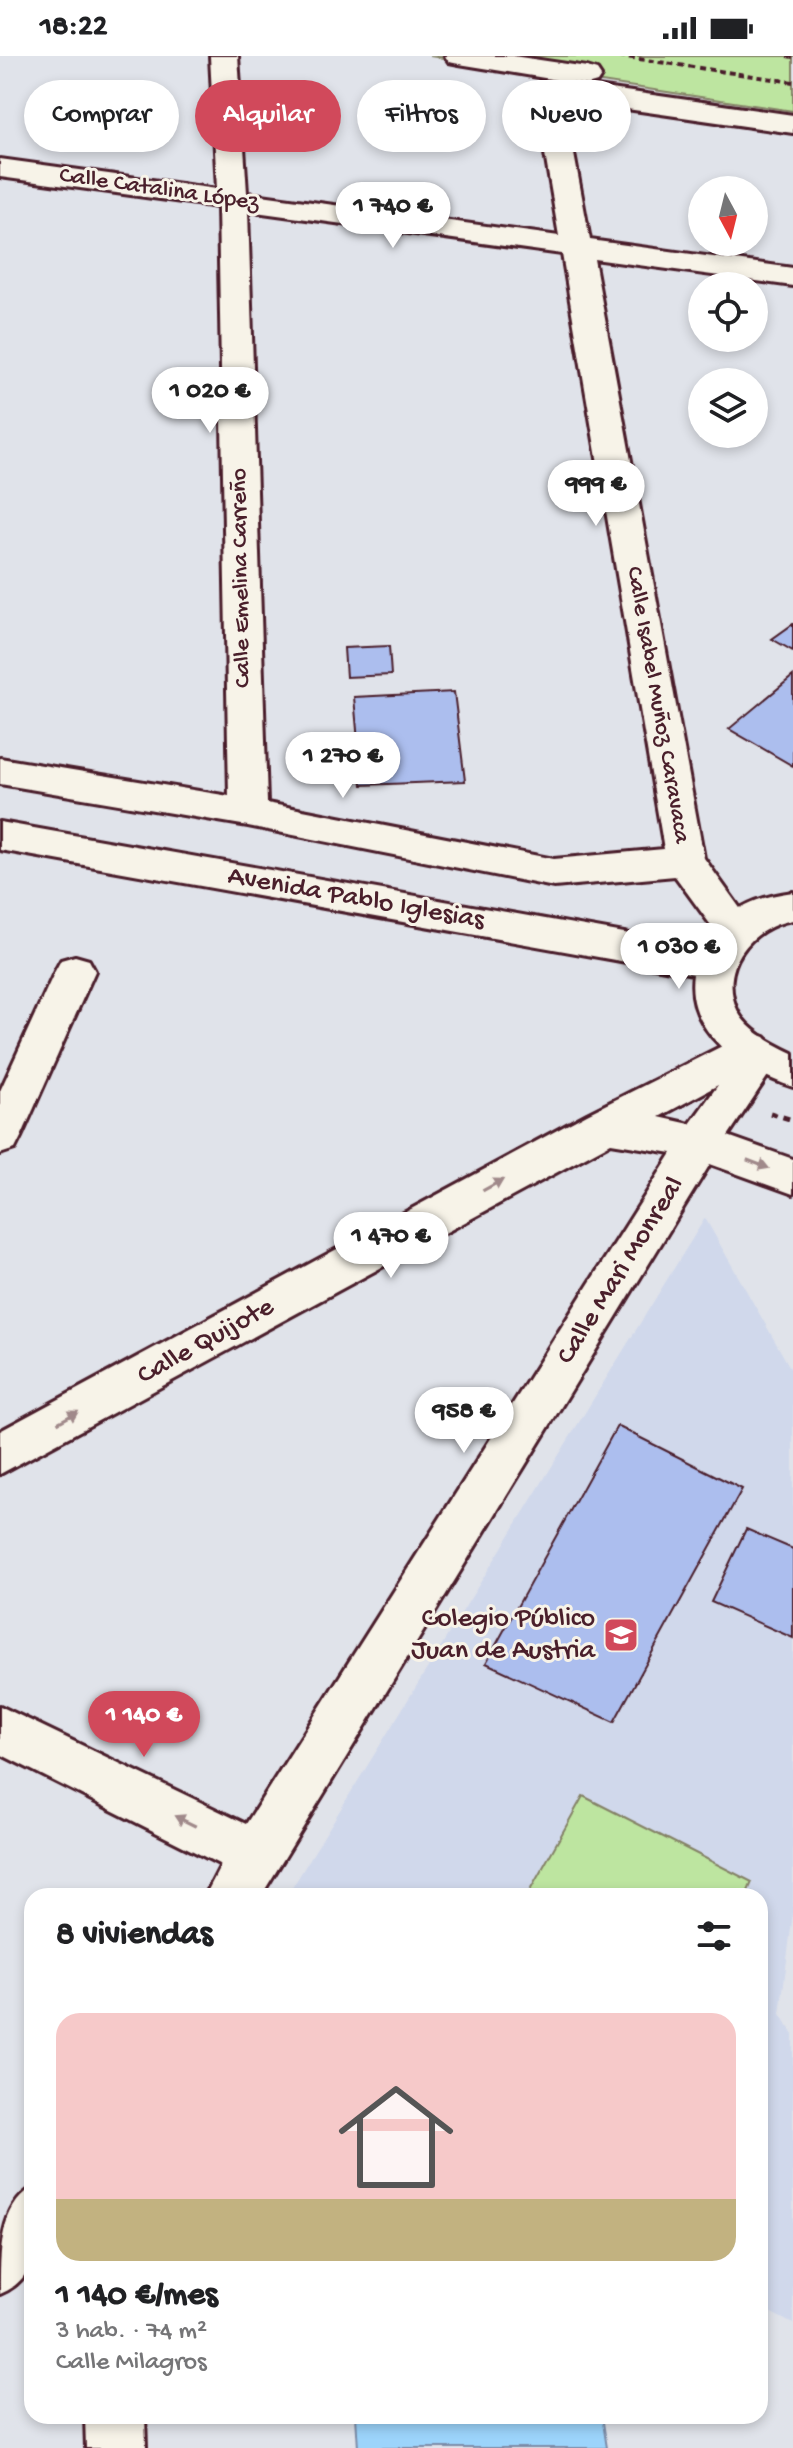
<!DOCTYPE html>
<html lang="es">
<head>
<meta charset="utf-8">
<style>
	:root { --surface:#fff; --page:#f2f2f2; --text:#202124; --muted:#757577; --accent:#d1495b }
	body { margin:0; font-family:"Gochi Hand",sans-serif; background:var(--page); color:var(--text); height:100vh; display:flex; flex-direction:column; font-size:30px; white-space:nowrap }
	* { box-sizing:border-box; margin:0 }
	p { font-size:26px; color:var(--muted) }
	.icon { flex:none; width:44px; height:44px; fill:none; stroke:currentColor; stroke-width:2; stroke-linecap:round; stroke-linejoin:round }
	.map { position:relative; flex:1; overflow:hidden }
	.side { position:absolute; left:24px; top:1832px; width:744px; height:536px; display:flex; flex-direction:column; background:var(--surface); border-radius:24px; box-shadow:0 4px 12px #0003 }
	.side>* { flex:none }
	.top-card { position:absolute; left:24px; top:24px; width:746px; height:72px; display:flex; gap:16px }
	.needle { width:52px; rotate:173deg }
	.controls { position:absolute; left:688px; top:120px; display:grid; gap:16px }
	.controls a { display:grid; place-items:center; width:80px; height:80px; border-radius:50%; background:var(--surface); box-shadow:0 4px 12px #0003; font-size:40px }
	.price { position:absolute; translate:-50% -68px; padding:0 18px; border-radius:28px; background:#fff; color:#222; font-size:26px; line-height:52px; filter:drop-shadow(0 2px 4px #0008) }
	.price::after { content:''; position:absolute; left:50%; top:48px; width:24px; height:18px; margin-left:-12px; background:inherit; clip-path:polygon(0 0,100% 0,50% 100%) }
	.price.active { background:var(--accent); color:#fff }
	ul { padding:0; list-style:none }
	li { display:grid; align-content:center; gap:16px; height:424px; padding:0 32px }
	li span { display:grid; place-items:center; height:248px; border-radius:24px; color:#555 }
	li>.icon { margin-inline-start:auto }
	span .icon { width:144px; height:144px; fill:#fffc; stroke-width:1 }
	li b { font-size:34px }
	h2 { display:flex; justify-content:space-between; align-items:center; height:96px; padding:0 32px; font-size:34px }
	.pill { padding:0 28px; border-radius:36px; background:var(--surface); box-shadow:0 4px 12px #0003; font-size:28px; line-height:72px }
	.pill.active { background:var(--accent); color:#fff }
	.status { display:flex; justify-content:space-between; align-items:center; height:56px; padding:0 40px; background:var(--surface); direction:ltr }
	.status svg { height:22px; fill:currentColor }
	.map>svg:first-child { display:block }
	.built { fill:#d0d8eb }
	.green { fill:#bde5a0; stroke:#848266; stroke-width:2 }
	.water { fill:#9cd4fb; stroke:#7b8ca8; stroke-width:2 }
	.building { fill:#acbeee; stroke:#4a1f2b; stroke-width:2 }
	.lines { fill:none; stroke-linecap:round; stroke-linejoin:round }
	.street-casing { stroke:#4a1f2b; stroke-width:6 }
	.secondary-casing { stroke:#4a1f2b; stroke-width:6 }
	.path-far1 { stroke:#4a1f2b; stroke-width:4; stroke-dasharray:6 4; stroke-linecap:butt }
	.path { stroke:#4a1f2b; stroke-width:5; stroke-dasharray:7 6; stroke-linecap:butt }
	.street { fill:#f7f3e8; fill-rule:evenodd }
	.secondary { fill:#f7f3e8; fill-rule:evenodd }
	.oneway { fill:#a0898a }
	.labels { text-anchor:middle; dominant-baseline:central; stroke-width:6; stroke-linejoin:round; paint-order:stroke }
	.far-street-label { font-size:24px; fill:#4a1f2b; stroke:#f7f3e8 }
	.street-label { font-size:28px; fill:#4a1f2b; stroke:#f7f3e8 }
	.poi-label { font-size:28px; fill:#4a1f2b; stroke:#f7f3e8; text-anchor:end }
</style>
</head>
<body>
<div class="status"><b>18:22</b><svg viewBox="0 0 49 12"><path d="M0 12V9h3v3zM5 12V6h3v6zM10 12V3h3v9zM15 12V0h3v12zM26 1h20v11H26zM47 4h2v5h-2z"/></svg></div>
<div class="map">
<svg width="793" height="2392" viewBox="0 0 793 2392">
	<rect width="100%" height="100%" fill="#e0e3ea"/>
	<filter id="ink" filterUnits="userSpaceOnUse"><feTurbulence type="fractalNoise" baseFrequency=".0125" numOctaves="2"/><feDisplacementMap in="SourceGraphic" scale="16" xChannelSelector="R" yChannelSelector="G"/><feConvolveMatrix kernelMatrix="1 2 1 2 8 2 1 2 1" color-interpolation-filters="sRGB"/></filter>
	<g filter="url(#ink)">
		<path class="built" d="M 705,1162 L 793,1317 L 793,1857 L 780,1958 L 793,1978 L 793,2268 L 760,2251 L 760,1840 L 287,1840 Z"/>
		<g class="green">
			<path d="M 430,0 L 793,0 L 793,55 Z"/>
			<path d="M 583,1740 L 752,1826 L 746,1840 L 527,1840 Z"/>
		</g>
		<path class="water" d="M 356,2360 L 602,2360 L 607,2392 L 358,2392 Z"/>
		<g class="building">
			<path d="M 793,568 L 793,595 L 772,583 Z"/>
			<path d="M 389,590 L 391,619 L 346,621 L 344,592 Z"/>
			<path d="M 793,620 L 793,710 L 729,673 Z"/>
			<path d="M 454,636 L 465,725 L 362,729 L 354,641 Z"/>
			<path d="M 617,1370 L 742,1433 L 614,1666 L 486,1607 Z"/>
			<path d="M 746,1473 L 793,1493 L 793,1582 L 711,1546 Z"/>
		</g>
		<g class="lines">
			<defs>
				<g id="street">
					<path d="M 210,0 L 238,0 L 247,137 L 559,180 L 534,33 L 538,27 L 548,24 L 793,59 L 793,77 L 564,44 L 590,184 L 793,212 L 793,230 L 594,203 L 704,802 L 755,873 L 749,883 L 735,888 L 721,883 L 675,820 L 554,831 L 248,770 L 0,728 L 0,702 L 229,740 L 218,151 L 0,121 L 0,103 L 217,133 ZM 248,155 L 562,198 L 664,793 L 554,803 L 267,747 Z"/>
					<path d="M 445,0 L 513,0 L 587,11 L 597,14 L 601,20 L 597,26 L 587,29 L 459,8 L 449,6 Z"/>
					<path d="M 75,900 L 89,904 L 95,915 L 21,1081 L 15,1093 L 0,1098 L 0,1035 L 55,915 L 61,904 Z"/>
					<path d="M 750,976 L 765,981 L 781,1000 L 728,1080 L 793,1103 L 793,1138 L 710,1108 L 261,1840 L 205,1840 L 221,1809 L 0,1698 L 0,1650 L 246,1768 L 672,1097 L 611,1087 L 0,1418 L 0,1375 L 587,1058 ZM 718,1029 L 690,1068 L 659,1061 Z"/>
					<path d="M 32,2132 C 32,2175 46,2219 0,2238 C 0,2194 0,2151 32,2132 Z"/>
					<path d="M 85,2360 L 145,2360 L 146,2392 L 86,2392 Z"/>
				</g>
				<path id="secondary" d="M 0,766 L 703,891 C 723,855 754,841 793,836 L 793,864 C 750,871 717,913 738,956 C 748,975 774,988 793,997 L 793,1031 C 744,1015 685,978 693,918 L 0,794 Z"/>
			</defs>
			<use href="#street" class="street-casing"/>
			<use href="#secondary" class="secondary-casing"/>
			<g class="path-far1">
				<path d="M 619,0 L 793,26"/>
				<path d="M 787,0 L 793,1"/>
			</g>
			<path class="path" d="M 770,1057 L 793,1064"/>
			<use href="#street" class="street"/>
			<use href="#secondary" class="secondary"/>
		</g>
		<defs><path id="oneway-solid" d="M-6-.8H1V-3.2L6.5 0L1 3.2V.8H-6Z" transform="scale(2)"/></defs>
		<g class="oneway">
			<use href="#oneway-solid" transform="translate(758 1108) rotate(21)"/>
			<use href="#oneway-solid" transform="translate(493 1129) rotate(-29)"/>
			<use href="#oneway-solid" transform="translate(68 1361) rotate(-29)"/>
			<use href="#oneway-solid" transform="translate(185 1765) rotate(-154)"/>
		</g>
	</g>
	<defs>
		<symbol id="school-square" viewBox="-11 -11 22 22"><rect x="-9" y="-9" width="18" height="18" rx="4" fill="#d1495b" stroke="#f7f3e8"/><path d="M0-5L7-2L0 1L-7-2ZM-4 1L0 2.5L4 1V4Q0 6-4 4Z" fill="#fff"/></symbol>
	</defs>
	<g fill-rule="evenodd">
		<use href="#school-square" x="601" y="1559" width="40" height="40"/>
	</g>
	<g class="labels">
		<g class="far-street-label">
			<text transform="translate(159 134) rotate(8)">Calle Catalina López</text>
			<text transform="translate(242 522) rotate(-91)">Calle Emelina Carreño</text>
			<text transform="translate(657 649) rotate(80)">Calle Isabel Muñoz Caravaca</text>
		</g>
		<g class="street-label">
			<text transform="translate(356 843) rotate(10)">Avenida Pablo Iglesias</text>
			<text transform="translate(621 1215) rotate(-58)">Calle Mari Monreal</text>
			<text transform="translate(206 1286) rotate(-29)">Calle Quijote</text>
		</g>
		<g class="poi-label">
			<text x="595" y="1563">Colegio Público<tspan x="595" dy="32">Juan de Austria</tspan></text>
		</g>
	</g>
</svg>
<div class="controls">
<a><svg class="needle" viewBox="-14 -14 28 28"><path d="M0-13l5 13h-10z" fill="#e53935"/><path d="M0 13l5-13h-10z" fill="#757577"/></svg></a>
<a><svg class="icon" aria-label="locate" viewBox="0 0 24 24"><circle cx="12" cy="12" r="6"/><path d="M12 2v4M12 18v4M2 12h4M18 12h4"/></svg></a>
<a><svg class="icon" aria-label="layers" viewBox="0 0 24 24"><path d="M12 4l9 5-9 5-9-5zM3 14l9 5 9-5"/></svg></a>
</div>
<b class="price" style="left:393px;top:194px">1 740 €</b>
<b class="price" style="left:210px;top:379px">1 020 €</b>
<b class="price" style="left:596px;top:472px">999 €</b>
<b class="price" style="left:343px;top:744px">1 270 €</b>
<b class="price" style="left:679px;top:935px">1 030 €</b>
<b class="price" style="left:391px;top:1224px">1 470 €</b>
<b class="price" style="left:464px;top:1399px">958 €</b>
<b class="price active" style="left:144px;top:1703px">1 140 €</b>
<div class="top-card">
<a class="pill">Comprar</a>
<a class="pill active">Alquilar</a>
<a class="pill">Filtros</a>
<a class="pill">Nuevo</a>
</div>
<section class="side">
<h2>8 viviendas<svg class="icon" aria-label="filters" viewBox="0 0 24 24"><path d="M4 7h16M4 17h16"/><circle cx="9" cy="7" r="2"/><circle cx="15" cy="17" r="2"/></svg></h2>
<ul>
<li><span style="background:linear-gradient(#f6c9c9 75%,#c2b280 0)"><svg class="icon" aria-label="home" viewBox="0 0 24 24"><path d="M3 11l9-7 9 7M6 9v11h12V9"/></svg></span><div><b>1 140 €/mes</b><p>3 hab. · 74 m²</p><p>Calle Milagros</p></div></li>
</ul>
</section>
</div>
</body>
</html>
